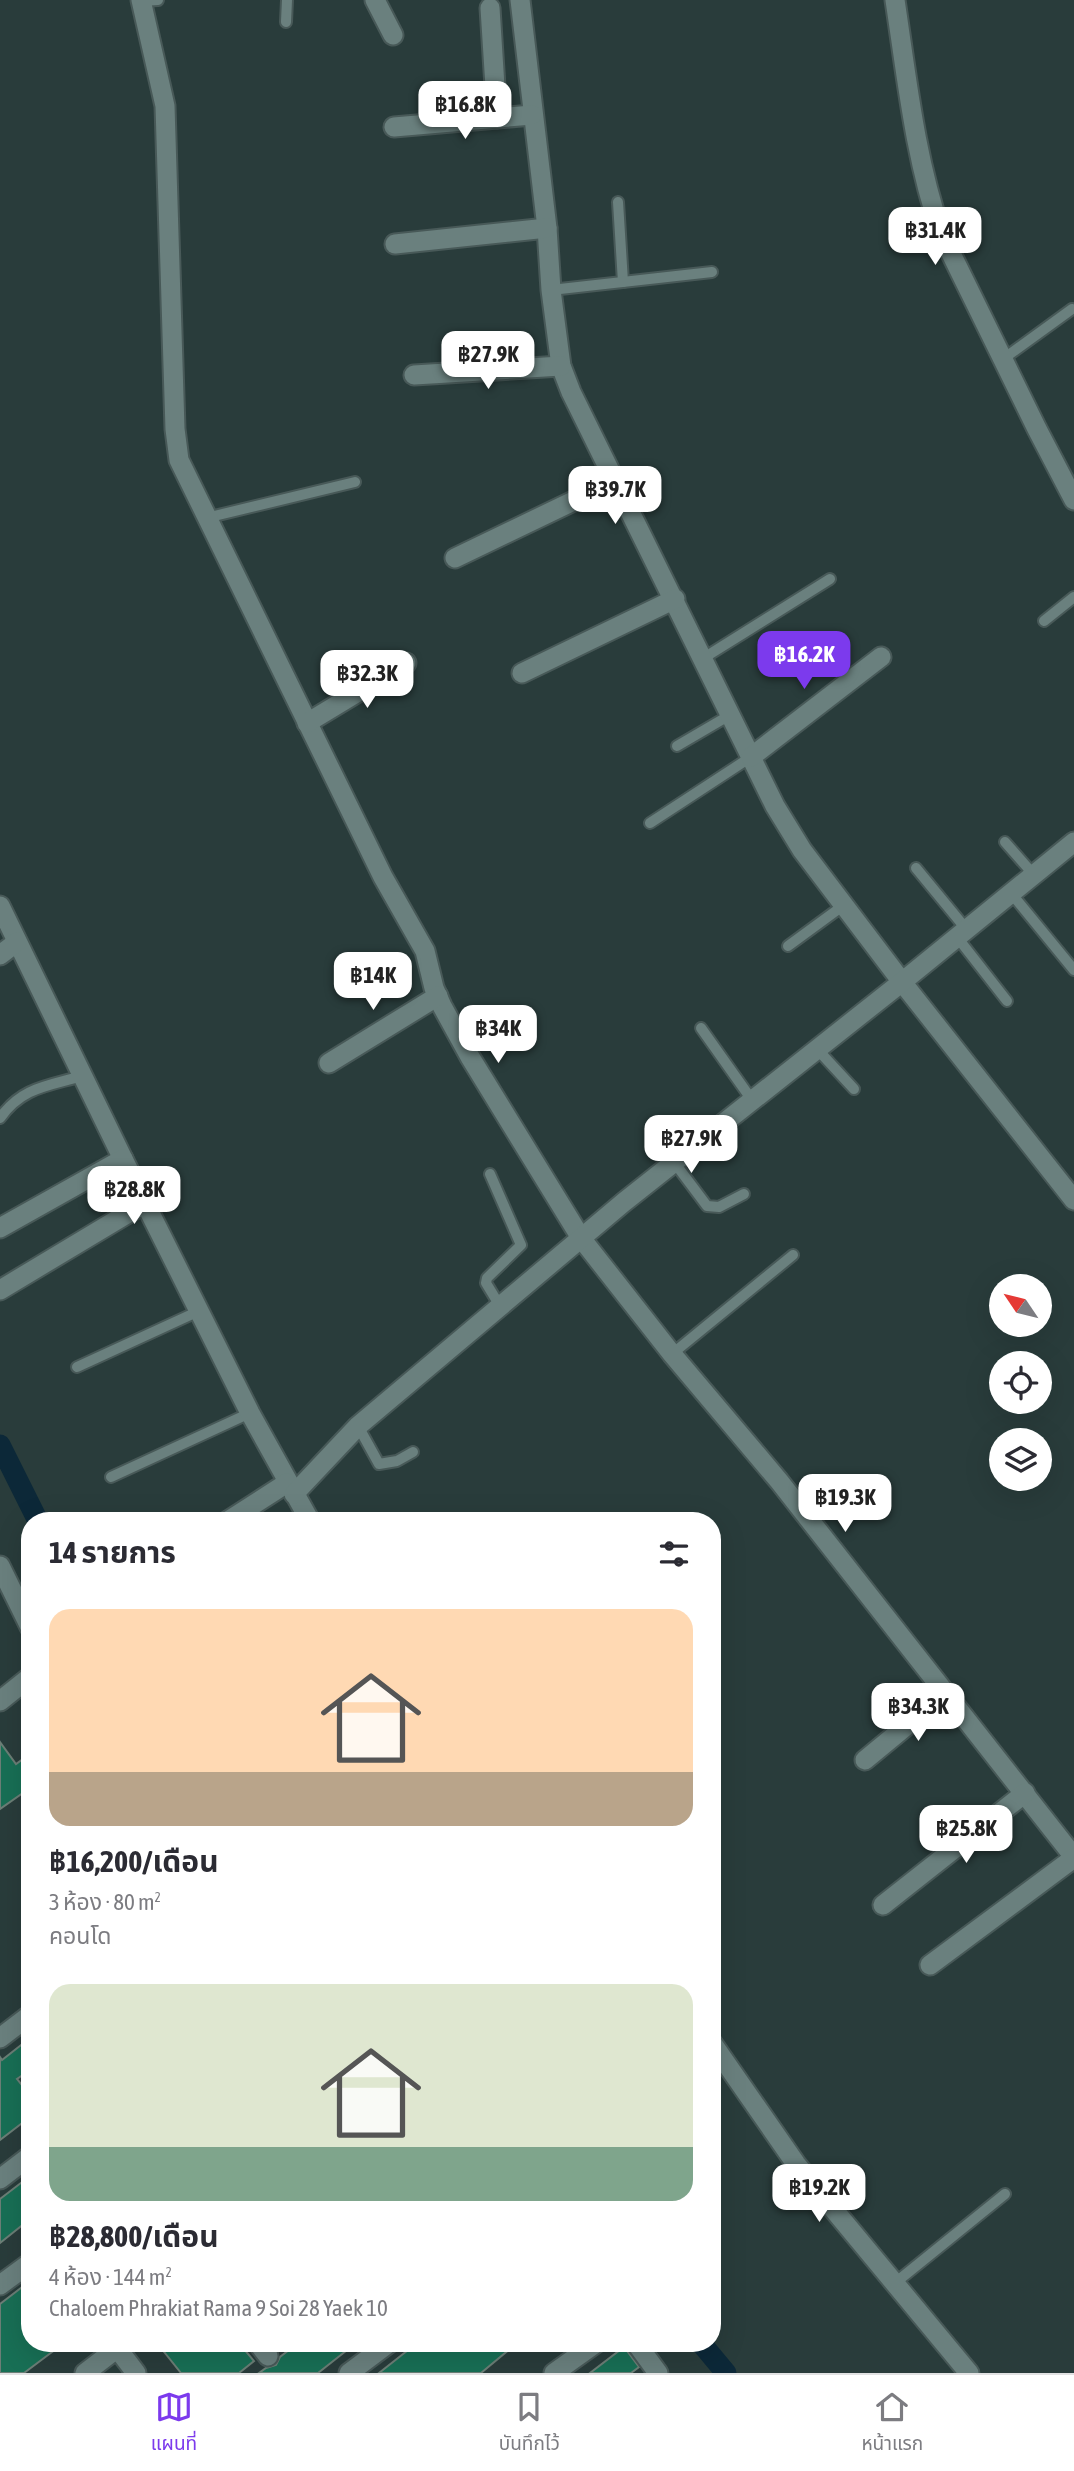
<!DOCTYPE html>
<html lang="th">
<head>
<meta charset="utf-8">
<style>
	:root { --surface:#fff; --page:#f2f2f3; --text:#2b2b33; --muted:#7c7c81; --line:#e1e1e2; --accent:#7c3aed }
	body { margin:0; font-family:"Asap Condensed","Noto Sans Thai",sans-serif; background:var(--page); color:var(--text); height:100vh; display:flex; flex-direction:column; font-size:26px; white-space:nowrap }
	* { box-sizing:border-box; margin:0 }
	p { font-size:23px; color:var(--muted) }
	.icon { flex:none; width:38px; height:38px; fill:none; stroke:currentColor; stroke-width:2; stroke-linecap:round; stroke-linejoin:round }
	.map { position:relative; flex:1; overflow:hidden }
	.drawer { position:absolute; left:21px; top:1512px; width:700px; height:840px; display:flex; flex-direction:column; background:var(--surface); border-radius:28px; box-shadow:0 7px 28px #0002 }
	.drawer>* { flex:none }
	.needle { width:46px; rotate:305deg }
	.fabs { position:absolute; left:989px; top:1274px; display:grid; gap:14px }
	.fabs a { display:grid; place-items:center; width:63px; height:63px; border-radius:50%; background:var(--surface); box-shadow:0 7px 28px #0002; font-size:35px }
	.price { position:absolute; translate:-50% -60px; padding:0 16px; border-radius:14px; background:#fff; color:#222; font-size:23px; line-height:46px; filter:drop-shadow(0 2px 4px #0008) }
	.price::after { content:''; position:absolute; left:50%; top:42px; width:21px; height:16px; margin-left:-10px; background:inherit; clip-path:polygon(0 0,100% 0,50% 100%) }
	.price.active { background:var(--accent); color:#fff }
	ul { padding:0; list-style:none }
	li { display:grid; align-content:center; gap:14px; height:371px; padding:0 28px }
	li span { display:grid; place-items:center; height:217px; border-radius:21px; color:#555 }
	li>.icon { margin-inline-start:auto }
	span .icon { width:126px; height:126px; fill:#fffc; stroke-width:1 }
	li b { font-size:30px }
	h2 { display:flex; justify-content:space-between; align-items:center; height:84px; padding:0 28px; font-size:30px }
	.tabs { display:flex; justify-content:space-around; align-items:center; height:98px; border-top:2px solid var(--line); background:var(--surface); font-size:19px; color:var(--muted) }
	.tabs a { display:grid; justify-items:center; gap:4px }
	.tabs .active { color:var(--accent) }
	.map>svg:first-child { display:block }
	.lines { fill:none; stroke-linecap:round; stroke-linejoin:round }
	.canal { stroke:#0c2838; stroke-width:21 }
	.building { fill:#186f55; stroke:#6b7e76; stroke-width:2 }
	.service-casing { stroke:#485958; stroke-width:14 }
	.minor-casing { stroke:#485958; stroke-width:23 }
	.tertiary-casing { stroke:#485958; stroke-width:23 }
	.service { stroke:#6a807e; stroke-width:10 }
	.minor { stroke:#6a807e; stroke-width:19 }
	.tertiary { stroke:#6a807e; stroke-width:19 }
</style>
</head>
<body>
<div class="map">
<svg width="1074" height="2373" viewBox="0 0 1074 2373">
	<rect width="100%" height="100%" fill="#293c3b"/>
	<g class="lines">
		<g class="canal">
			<path d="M 0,1445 L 38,1521"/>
			<path d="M 701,2343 L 726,2373"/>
		</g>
	</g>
	<g class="building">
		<path d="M 0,1742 L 16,1764 L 30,1754 L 30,1788 L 0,1809 Z"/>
		<path d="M 30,2038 L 30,2070 L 17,2079 L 30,2095 L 30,2117 L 0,2140 L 0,2057 L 2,2060 Z"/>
		<path d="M 30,2176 L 30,2219 L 0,2243 L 0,2199 Z"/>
		<path d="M 30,2281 L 30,2343 L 64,2343 L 24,2373 L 0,2373 L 0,2304 Z"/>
		<path d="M 157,2343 L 239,2343 L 254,2361 L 239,2373 L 181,2373 Z"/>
		<path d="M 298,2343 L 356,2343 L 318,2373 L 259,2373 L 266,2368 L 276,2365 L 280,2357 Z"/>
		<path d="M 417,2343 L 517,2343 L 481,2373 L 379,2373 Z"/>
		<path d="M 624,2347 L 639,2367 L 631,2373 L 590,2373 Z"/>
	</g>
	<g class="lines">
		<defs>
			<g id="service">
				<path d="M 141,1 L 158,0"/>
				<path d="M 286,22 L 287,0"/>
				<path d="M 618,202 L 623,282"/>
				<path d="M 551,290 L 712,272"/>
				<path d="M 1003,359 L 1072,309"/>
				<path d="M 206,518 L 355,482"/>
				<path d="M 1044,621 L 1074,597"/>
				<path d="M 702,659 L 830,579"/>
				<path d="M 677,746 L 730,715"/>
				<path d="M 650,823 L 751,757"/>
				<path d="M 1005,842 L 1034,875"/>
				<path d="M 916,868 L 967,930"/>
				<path d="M 1011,893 L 1074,970"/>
				<path d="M 957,937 L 1007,1001"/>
				<path d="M 788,946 L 844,905"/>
				<path d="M 701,1028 L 752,1100"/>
				<path d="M 817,1049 L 854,1089"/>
				<path d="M 0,1118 C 22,1087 48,1086 82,1076"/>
				<path d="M 674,1162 L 707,1206 L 719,1207 L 744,1194"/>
				<path d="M 490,1174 L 521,1245 L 487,1278 L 486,1283 L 500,1306"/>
				<path d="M 672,1354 L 793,1255"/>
				<path d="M 77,1367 L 199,1311"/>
				<path d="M 358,1426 L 379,1464 L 397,1461 L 413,1452"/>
				<path d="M 111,1477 L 250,1413"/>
				<path d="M 895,2283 L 1005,2194"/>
			</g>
			<g id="minor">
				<path d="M 141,0 L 165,106 L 175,429 L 179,460 L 383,877 L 425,951 L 434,988 L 442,1006 L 470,1057 L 581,1238 L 672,1354 L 779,1481 L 1074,1857"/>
				<path d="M 375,0 L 393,35"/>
				<path d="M 520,0 L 547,228 L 551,290 L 561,366 L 571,392 L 775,806 L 802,850 L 902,982 L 1074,1200"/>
				<path d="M 895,0 C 907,79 915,158 941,233 L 1037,429 L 1074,500"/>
				<path d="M 490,8 L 497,118"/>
				<path d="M 394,127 L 532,115"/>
				<path d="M 395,244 L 547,228"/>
				<path d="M 414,375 L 561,366"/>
				<path d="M 455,558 L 615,481"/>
				<path d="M 522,673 L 675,599"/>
				<path d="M 307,723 L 406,663"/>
				<path d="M 751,757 L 881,657"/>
				<path d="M 0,906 L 123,1159 L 250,1413 L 310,1521"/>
				<path d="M 0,955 L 17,942"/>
				<path d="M 329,1063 L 438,996"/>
				<path d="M 0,1228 L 123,1159"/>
				<path d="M 0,1290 L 145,1203"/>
				<path d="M 228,1521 L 287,1483"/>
				<path d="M 0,1566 L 30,1627"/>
				<path d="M 0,1701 L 30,1677"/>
				<path d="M 865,1760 L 945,1694"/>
				<path d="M 883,1905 L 1025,1793"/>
				<path d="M 930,1965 L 1074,1858"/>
				<path d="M 0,2038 L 30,2015"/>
				<path d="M 712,2043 L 796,2164 L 969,2373"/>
				<path d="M 0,2179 L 30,2156"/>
				<path d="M 0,2285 L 30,2263"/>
				<path d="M 258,2343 L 268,2356"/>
				<path d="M 636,2343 L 658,2373"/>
				<path d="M 117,2348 L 136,2373"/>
				<path d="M 85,2373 L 124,2343"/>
				<path d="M 349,2373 L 389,2343"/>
				<path d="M 554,2373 L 596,2343"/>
			</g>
			<path id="tertiary" d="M 294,1494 L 358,1426 L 624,1202 L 902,982 L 1074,842"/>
		</defs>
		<use href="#service" class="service-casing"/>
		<use href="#minor" class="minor-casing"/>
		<use href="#tertiary" class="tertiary-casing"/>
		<use href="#service" class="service"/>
		<use href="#minor" class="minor"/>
		<use href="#tertiary" class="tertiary"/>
	</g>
</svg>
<div class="fabs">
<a><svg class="needle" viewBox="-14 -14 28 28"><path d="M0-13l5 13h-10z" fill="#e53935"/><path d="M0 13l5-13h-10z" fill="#7c7c81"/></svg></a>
<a><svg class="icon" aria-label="locate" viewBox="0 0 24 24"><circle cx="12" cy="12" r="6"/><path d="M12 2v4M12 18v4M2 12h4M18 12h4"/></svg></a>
<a><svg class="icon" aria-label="layers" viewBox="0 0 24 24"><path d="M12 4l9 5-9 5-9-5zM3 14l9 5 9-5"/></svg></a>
</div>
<b class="price" style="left:465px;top:141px">฿16.8K</b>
<b class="price" style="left:935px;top:267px">฿31.4K</b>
<b class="price" style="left:488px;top:391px">฿27.9K</b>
<b class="price" style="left:615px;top:526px">฿39.7K</b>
<b class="price active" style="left:804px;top:691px">฿16.2K</b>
<b class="price" style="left:367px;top:710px">฿32.3K</b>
<b class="price" style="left:373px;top:1012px">฿14K</b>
<b class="price" style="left:498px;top:1065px">฿34K</b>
<b class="price" style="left:691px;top:1175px">฿27.9K</b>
<b class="price" style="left:134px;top:1226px">฿28.8K</b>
<b class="price" style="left:845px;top:1534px">฿19.3K</b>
<b class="price" style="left:918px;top:1743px">฿34.3K</b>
<b class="price" style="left:966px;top:1865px">฿25.8K</b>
<b class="price" style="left:819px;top:2224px">฿19.2K</b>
<section class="drawer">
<h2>14 รายการ<svg class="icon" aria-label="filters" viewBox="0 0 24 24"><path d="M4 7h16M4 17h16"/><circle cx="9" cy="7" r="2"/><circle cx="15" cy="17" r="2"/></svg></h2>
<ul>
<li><span style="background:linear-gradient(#ffd9b3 75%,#b9a48a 0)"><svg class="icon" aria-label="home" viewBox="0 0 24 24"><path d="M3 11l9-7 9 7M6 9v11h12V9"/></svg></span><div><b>฿16,200/เดือน</b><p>3 ห้อง · 80 m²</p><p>คอนโด</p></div></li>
<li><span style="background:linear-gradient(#dfe7d0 75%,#7fa58c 0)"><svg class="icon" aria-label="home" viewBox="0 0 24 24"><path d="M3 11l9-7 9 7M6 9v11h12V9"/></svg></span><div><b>฿28,800/เดือน</b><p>4 ห้อง · 144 m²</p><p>Chaloem Phrakiat Rama 9 Soi 28 Yaek 10</p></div></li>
</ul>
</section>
</div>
<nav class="tabs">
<a class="active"><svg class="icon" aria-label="map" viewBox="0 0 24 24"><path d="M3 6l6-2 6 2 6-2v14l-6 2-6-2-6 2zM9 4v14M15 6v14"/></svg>แผนที่</a>
<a><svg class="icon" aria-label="saved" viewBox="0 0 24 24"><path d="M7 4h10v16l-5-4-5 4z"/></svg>บันทึกไว้</a>
<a><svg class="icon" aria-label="home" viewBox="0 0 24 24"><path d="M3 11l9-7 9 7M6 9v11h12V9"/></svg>หน้าแรก</a>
</nav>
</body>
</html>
